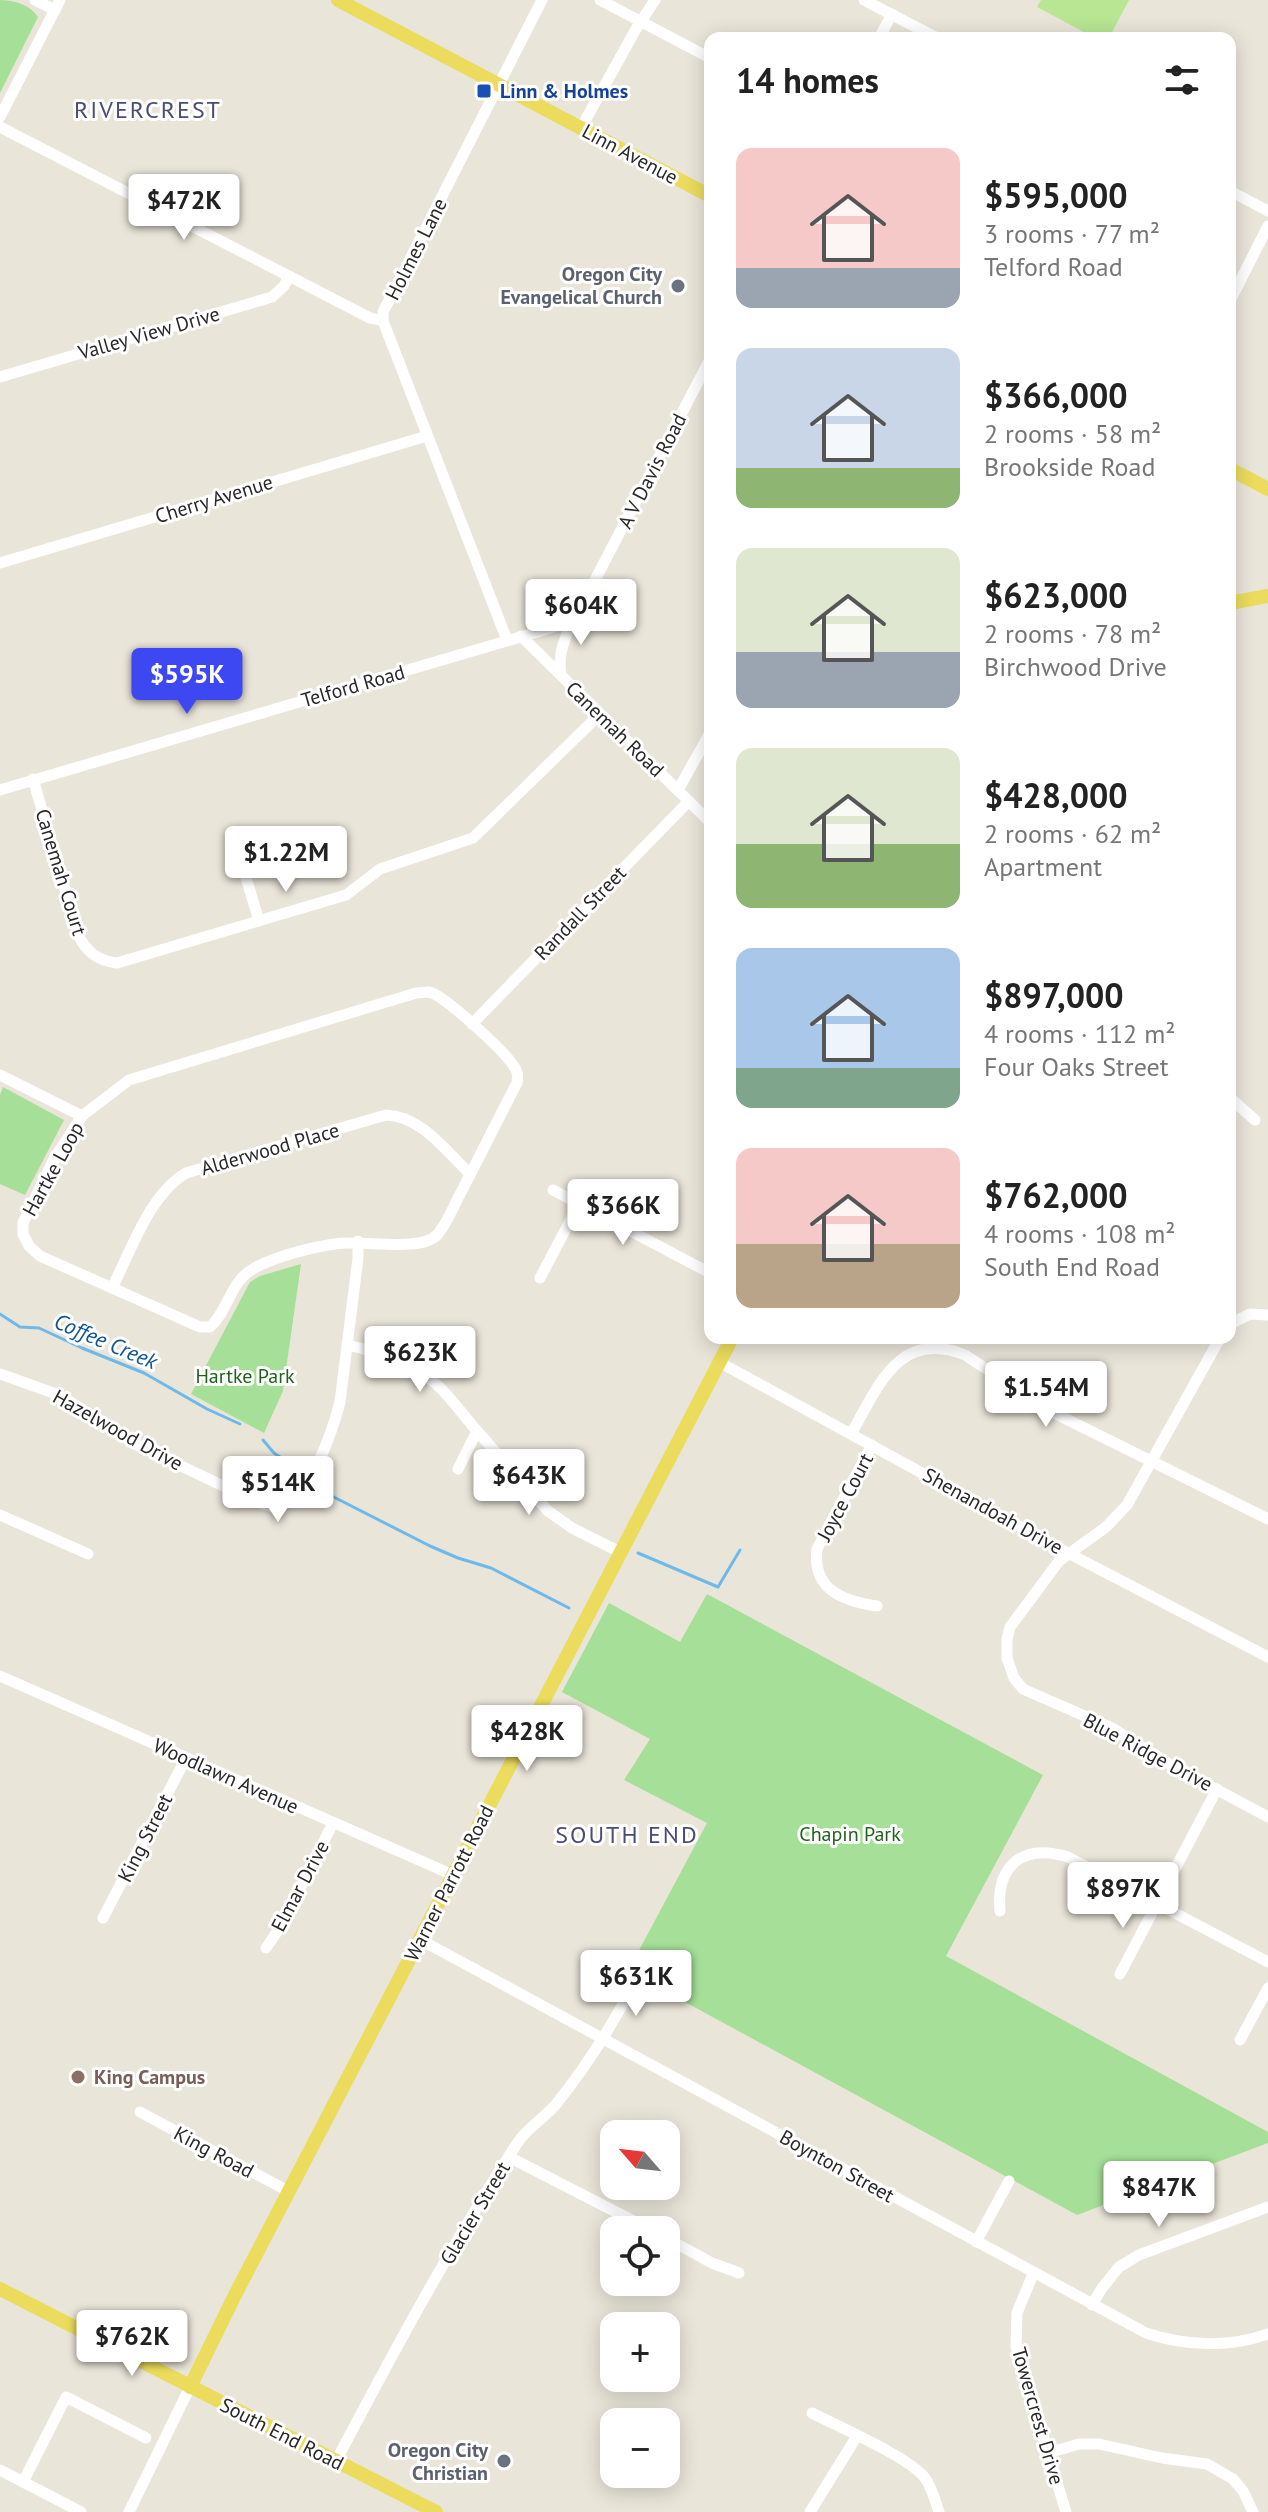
<!DOCTYPE html>
<html lang="en">
<head>
<meta charset="utf-8">
<style>
	:root { --surface:#fff; --page:#f2f2f2; --text:#222; --muted:#767676; --accent:#3d48f3 }
	body { margin:0; font-family:"PT Sans",sans-serif; background:var(--page); color:var(--text); height:100vh; display:flex; flex-direction:column; font-size:30px; white-space:nowrap }
	* { box-sizing:border-box; margin:0 }
	p { font-size:26px; color:var(--muted) }
	.icon { flex:none; width:44px; height:44px; fill:none; stroke:currentColor; stroke-width:2; stroke-linecap:round; stroke-linejoin:round }
	.map { position:relative; flex:1; overflow:hidden }
	.details { position:absolute; left:704px; top:32px; width:532px; height:1312px; display:flex; flex-direction:column; background:var(--surface); border-radius:16px; box-shadow:0 4px 20px #0003 }
	.details>* { flex:none }
	.needle { width:52px; rotate:298deg }
	.controls { position:absolute; left:600px; top:2120px; display:grid; gap:16px }
	.controls a { display:grid; place-items:center; width:80px; height:80px; border-radius:16px; background:var(--surface); box-shadow:0 4px 20px #0003; font-size:40px }
	.price { position:absolute; translate:-50% -68px; padding:0 18px; border-radius:8px; background:#fff; color:#222; font-size:26px; line-height:52px; filter:drop-shadow(0 2px 4px #0008) }
	.price::after { content:''; position:absolute; left:50%; top:48px; width:24px; height:18px; margin-left:-12px; background:inherit; clip-path:polygon(0 0,100% 0,50% 100%) }
	.price.selected { background:var(--accent); color:#fff }
	ul { padding:0; list-style:none }
	li { display:flex; align-items:center; gap:24px; height:200px; padding:0 32px }
	li span { display:grid; place-items:center; flex:none; width:224px; height:160px; border-radius:16px; color:#555 }
	li>.icon { margin-inline-start:auto }
	span .icon { width:96px; height:96px; fill:#fffc; stroke-width:1 }
	li b { font-size:34px }
	h2 { display:flex; justify-content:space-between; align-items:center; height:96px; padding:0 32px; font-size:34px }
	.map>svg:first-child { display:block }
	.green { fill:#a6df97 }
	.pitch { fill:#b8e693 }
	.lines { fill:none; stroke-linecap:round; stroke-linejoin:round }
	.stream { stroke:#6eb9ea; stroke-width:3 }
	.minor { stroke:#fff; stroke-width:11 }
	.major { stroke:#ebdc5d; stroke-width:14 }
	.transit-dot { fill:#1a4fb4; stroke:#fff; stroke-width:3 }
	.worship-dot { fill:#6b7280; stroke:#fff; stroke-width:3 }
	.education-dot { fill:#8d6e63; stroke:#fff; stroke-width:3 }
	.labels { text-anchor:middle; dominant-baseline:central; stroke-width:6; stroke-linejoin:round; paint-order:stroke }
	.transit-label { font-size:20px; font-weight:bold; fill:#164399; stroke:#fff; text-anchor:start }
	.street-label { font-size:20px; fill:#282828; stroke:#fff }
	.worship-label { font-size:20px; font-weight:bold; fill:#5b616d; stroke:#fff; text-anchor:end }
	.park-label { font-size:20px; fill:#21611b; stroke:#fff }
	.education-label { font-size:20px; font-weight:bold; fill:#785e54; stroke:#fff; text-anchor:start }
	.water-label { font-size:22px; font-style:italic; fill:#115592; stroke:#fff }
	.quarter-label { font-size:24px; letter-spacing:2px; fill:#4a4c76; stroke:#fff }
</style>
</head>
<body>
<div class="map">
<svg width="1268" height="2512" viewBox="0 0 1268 2512">
	<rect width="100%" height="100%" fill="#eae5d9"/>
	<g class="green">
		<path d="M 0,0 C 14,0 30,5 38,17 L 0,93 Z"/>
		<path d="M 3,1087 L 64,1120 L 25,1195 L 0,1184 L 0,1095 Z"/>
		<path d="M 301,1264 L 283,1391 L 264,1433 L 191,1394 L 250,1282 L 260,1276 Z"/>
		<path d="M 707,1594 L 1043,1775 L 946,1956 L 1268,2132 L 1268,2143 L 1077,2215 L 628,1971 L 707,1823 L 624,1780 L 650,1739 L 562,1692 L 609,1603 L 680,1642 Z"/>
	</g>
	<path class="pitch" d="M 1041,0 L 1129,0 L 1109,38 L 1095,38 L 1037,7 Z"/>
	<g class="lines">
		<g class="stream">
			<path d="M 0,1314 L 20,1327 L 39,1328 L 82,1348 L 144,1373 L 207,1409 L 240,1424"/>
			<path d="M 263,1440 L 274,1453 L 298,1469"/>
			<path d="M 316,1488 L 430,1546 L 458,1558 L 491,1568 L 569,1608"/>
			<path d="M 638,1553 L 718,1587 L 740,1550"/>
		</g>
		<g class="minor">
			<path d="M 35,0 L 55,10"/>
			<path d="M 600,0 L 710,58"/>
			<path d="M 864,0 L 937,38"/>
			<path d="M 879,38 L 892,14"/>
			<path d="M 0,117 L 60,0"/>
			<path d="M 0,127 L 370,318 L 383,321"/>
			<path d="M 581,128 L 636,29 L 655,0"/>
			<path d="M 1230,191 L 1268,211"/>
			<path d="M 1230,301 L 1268,226"/>
			<path d="M 0,377 L 272,297 L 284,286 L 289,276"/>
			<path d="M 0,563 L 427,436"/>
			<path d="M 521,636 L 710,822"/>
			<path d="M 507,640 L 383,321 L 383,312 L 542,0"/>
			<path d="M 561,675 C 557,653 566,638 573,617"/>
			<path d="M 33,779 L 79,937 C 88,953 99,961 117,963 L 346,895 L 380,869 L 473,838 L 600,714"/>
			<path d="M 0,790 L 551,628 L 569,620 L 583,603 L 710,359"/>
			<path d="M 678,790 L 710,733"/>
			<path d="M 241,861 L 259,921"/>
			<path d="M 429,992 C 444,995 503,1050 513,1065 C 518,1071 518,1076 517,1083 C 497,1121 478,1160 458,1198 C 452,1210 446,1225 437,1235 C 419,1253 361,1239 335,1244 C 312,1247 273,1257 253,1269 C 230,1282 228,1311 210,1327 L 200,1327 L 40,1256 L 29,1246 L 23,1234 L 23,1223 L 54,1159 L 82,1116 L 129,1080 L 416,993 Z"/>
			<path d="M 472,1024 L 689,801"/>
			<path d="M 0,1075 L 82,1116"/>
			<path d="M 1230,1098 L 1255,1120"/>
			<path d="M 553,1190 L 710,1273"/>
			<path d="M 540,1278 L 579,1204"/>
			<path d="M 112,1288 C 131,1251 149,1195 186,1173 L 386,1115 C 421,1116 446,1151 470,1174"/>
			<path d="M 1230,1324 L 1250,1314 L 1268,1315"/>
			<path d="M 1220,1338 L 1127,1505 L 1106,1527 L 1059,1561 L 1010,1627 L 1007,1639 L 1007,1658 L 1014,1678 L 1023,1689 L 1112,1728 L 1169,1764 L 1268,1817"/>
			<path d="M 347,1345 C 373,1351 402,1359 424,1375 C 445,1388 461,1413 477,1431 L 458,1469"/>
			<path d="M 719,1362 L 1068,1553 L 1268,1657"/>
			<path d="M 0,1374 L 59,1395 L 139,1446 L 257,1502 C 266,1505 273,1508 282,1505 C 311,1496 333,1429 340,1402 L 358,1258 L 358,1241"/>
			<path d="M 477,1431 L 548,1511 L 572,1528 L 620,1552"/>
			<path d="M 851,1434 C 878,1387 899,1328 965,1355 L 1050,1411 L 1268,1519"/>
			<path d="M 872,1445 L 817,1549 C 812,1589 842,1601 877,1606"/>
			<path d="M 0,1515 L 88,1554"/>
			<path d="M 0,1676 L 453,1875"/>
			<path d="M 1000,1911 C 996,1865 1023,1843 1068,1857 L 1268,1962"/>
			<path d="M 103,1918 L 186,1758"/>
			<path d="M 419,1939 L 1146,2333 C 1185,2346 1229,2348 1268,2334"/>
			<path d="M 266,1948 L 281,1926 L 333,1823"/>
			<path d="M 1120,1974 L 1217,1789"/>
			<path d="M 1240,2040 L 1268,1988"/>
			<path d="M 140,2112 L 288,2191"/>
			<path d="M 509,2157 L 651,2230"/>
			<path d="M 666,2238 L 712,2263 L 739,2273"/>
			<path d="M 976,2242 L 1009,2181"/>
			<path d="M 1033,2274 L 1017,2313 L 1016,2347 L 1066,2512"/>
			<path d="M 1092,2305 L 1102,2288 L 1119,2267 L 1139,2255 L 1268,2207"/>
			<path d="M 812,2413 C 837,2426 909,2457 925,2478 C 932,2488 935,2500 939,2512"/>
			<path d="M 1048,2453 L 1079,2444 L 1099,2444 L 1162,2458 L 1207,2464 L 1233,2479 L 1243,2491 L 1253,2512"/>
			<path d="M 336,2461 C 393,2353 451,2245 518,2142 C 528,2127 545,2118 557,2103 C 589,2063 612,2026 636,1980"/>
			<path d="M 0,2470 L 81,2512"/>
			<path d="M 23,2482 L 66,2397 L 146,2438"/>
			<path d="M 129,2512 L 190,2387"/>
			<path d="M 810,2512 L 857,2436"/>
		</g>
		<g class="major">
			<path d="M 338,0 L 710,196"/>
			<path d="M 1230,469 L 1268,489"/>
			<path d="M 1230,603 L 1268,596"/>
			<path d="M 0,2289 L 436,2512"/>
			<path d="M 190,2387 L 235,2295 L 732,1338"/>
		</g>
	</g>
	<rect class="transit-dot" x="476" y="83" width="16" height="16" rx="4"/>
	<g class="worship-dot">
		<circle cx="678" cy="286" r="8"/>
		<circle cx="504" cy="2461" r="8"/>
	</g>
	<circle class="education-dot" cx="78" cy="2077" r="8"/>
	<g class="labels">
		<g class="transit-label">
			<text x="500" y="91">Linn &amp; Holmes</text>
		</g>
		<g class="street-label">
			<text transform="translate(630 154) rotate(28)">Linn Avenue</text>
			<text transform="translate(416 249) rotate(-63)">Holmes Lane</text>
			<text transform="translate(149 333) rotate(-16)">Valley View Drive</text>
			<text transform="translate(652 471) rotate(-63)">A V Davis Road</text>
			<text transform="translate(214 499) rotate(-17)">Cherry Avenue</text>
			<text transform="translate(353 686) rotate(-16)">Telford Road</text>
			<text transform="translate(615 729) rotate(44)">Canemah Road</text>
			<text transform="translate(61 872) rotate(73)">Canemah Court</text>
			<text transform="translate(580 913) rotate(-46)">Randall Street</text>
			<text transform="translate(270 1149) rotate(-16)">Alderwood Place</text>
			<text transform="translate(53 1169) rotate(-61)">Hartke Loop</text>
			<text transform="translate(118 1430) rotate(29)">Hazelwood Drive</text>
			<text transform="translate(845 1497) rotate(-62)">Joyce Court</text>
			<text transform="translate(993 1511) rotate(29)">Shenandoah Drive</text>
			<text transform="translate(1148 1752) rotate(28)">Blue Ridge Drive</text>
			<text transform="translate(226 1776) rotate(24)">Woodlawn Avenue</text>
			<text transform="translate(145 1838) rotate(-63)">King Street</text>
			<text transform="translate(449 1883) rotate(-63)">Warner Parrott Road</text>
			<text transform="translate(300 1886) rotate(-62)">Elmar Drive</text>
			<text transform="translate(214 2152) rotate(28)">King Road</text>
			<text transform="translate(837 2166) rotate(29)">Boynton Street</text>
			<text transform="translate(475 2213) rotate(-59)">Glacier Street</text>
			<text transform="translate(1038 2416) rotate(74)">Towercrest Drive</text>
			<text transform="translate(282 2434) rotate(27)">South End Road</text>
		</g>
		<g class="worship-label">
			<text x="662" y="274">Oregon City<tspan x="662" dy="23">Evangelical Church</tspan></text>
			<text x="488" y="2450">Oregon City<tspan x="488" dy="23">Christian</tspan></text>
		</g>
		<g class="park-label">
			<text x="245" y="1376">Hartke Park</text>
			<text x="850" y="1834">Chapin Park</text>
		</g>
		<g class="education-label">
			<text x="94" y="2077">King Campus</text>
		</g>
		<g class="water-label">
			<text transform="translate(106 1341) rotate(23)">Coffee Creek</text>
		</g>
		<g class="quarter-label">
			<text x="148" y="109">RIVERCREST</text>
			<text x="627" y="1834">SOUTH END</text>
		</g>
	</g>
</svg>
<div class="controls">
<a><svg class="needle" viewBox="-14 -14 28 28"><path d="M0-13l5 13h-10z" fill="#e53935"/><path d="M0 13l5-13h-10z" fill="#767676"/></svg></a>
<a><svg class="icon" aria-label="locate" viewBox="0 0 24 24"><circle cx="12" cy="12" r="6"/><path d="M12 2v4M12 18v4M2 12h4M18 12h4"/></svg></a>
<a>+</a>
<a>−</a>
</div>
<b class="price" style="left:184px;top:242px">$472K</b>
<b class="price" style="left:581px;top:647px">$604K</b>
<b class="price selected" style="left:187px;top:716px">$595K</b>
<b class="price" style="left:286px;top:894px">$1.22M</b>
<b class="price" style="left:623px;top:1247px">$366K</b>
<b class="price" style="left:420px;top:1394px">$623K</b>
<b class="price" style="left:1046px;top:1429px">$1.54M</b>
<b class="price" style="left:529px;top:1517px">$643K</b>
<b class="price" style="left:278px;top:1524px">$514K</b>
<b class="price" style="left:527px;top:1773px">$428K</b>
<b class="price" style="left:1123px;top:1930px">$897K</b>
<b class="price" style="left:636px;top:2018px">$631K</b>
<b class="price" style="left:1159px;top:2229px">$847K</b>
<b class="price" style="left:132px;top:2378px">$762K</b>
<section class="details">
<h2>14 homes<svg class="icon" aria-label="filters" viewBox="0 0 24 24"><path d="M4 7h16M4 17h16"/><circle cx="9" cy="7" r="2"/><circle cx="15" cy="17" r="2"/></svg></h2>
<ul>
<li><span style="background:linear-gradient(#f6c9c9 75%,#9aa5b1 0)"><svg class="icon" aria-label="home" viewBox="0 0 24 24"><path d="M3 11l9-7 9 7M6 9v11h12V9"/></svg></span><div><b>$595,000</b><p>3 rooms · 77 m²</p><p>Telford Road</p></div></li>
<li><span style="background:linear-gradient(#c9d6e8 75%,#8fb573 0)"><svg class="icon" aria-label="home" viewBox="0 0 24 24"><path d="M3 11l9-7 9 7M6 9v11h12V9"/></svg></span><div><b>$366,000</b><p>2 rooms · 58 m²</p><p>Brookside Road</p></div></li>
<li><span style="background:linear-gradient(#dfe7d0 65%,#9aa5b1 0)"><svg class="icon" aria-label="home" viewBox="0 0 24 24"><path d="M3 11l9-7 9 7M6 9v11h12V9"/></svg></span><div><b>$623,000</b><p>2 rooms · 78 m²</p><p>Birchwood Drive</p></div></li>
<li><span style="background:linear-gradient(#dfe7d0 60%,#8fb573 0)"><svg class="icon" aria-label="home" viewBox="0 0 24 24"><path d="M3 11l9-7 9 7M6 9v11h12V9"/></svg></span><div><b>$428,000</b><p>2 rooms · 62 m²</p><p>Apartment</p></div></li>
<li><span style="background:linear-gradient(#a9c7e8 75%,#7fa58c 0)"><svg class="icon" aria-label="home" viewBox="0 0 24 24"><path d="M3 11l9-7 9 7M6 9v11h12V9"/></svg></span><div><b>$897,000</b><p>4 rooms · 112 m²</p><p>Four Oaks Street</p></div></li>
<li><span style="background:linear-gradient(#f6c9c9 60%,#b9a48a 0)"><svg class="icon" aria-label="home" viewBox="0 0 24 24"><path d="M3 11l9-7 9 7M6 9v11h12V9"/></svg></span><div><b>$762,000</b><p>4 rooms · 108 m²</p><p>South End Road</p></div></li>
</ul>
</section>
</div>
</body>
</html>
